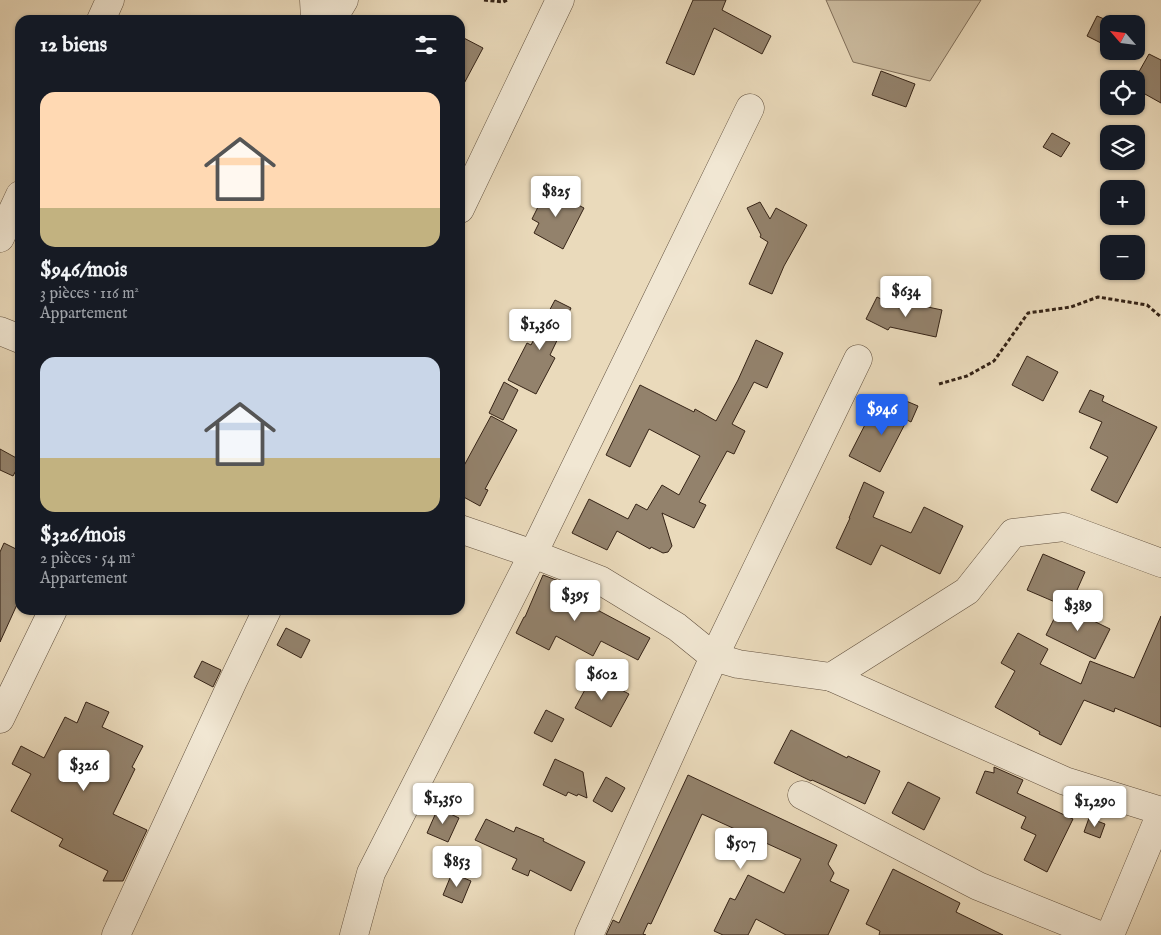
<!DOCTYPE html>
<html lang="fr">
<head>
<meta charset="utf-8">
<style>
	:root { --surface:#171b24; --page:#242831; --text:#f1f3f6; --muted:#9ea1a6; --accent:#2563eb }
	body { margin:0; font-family:"IM FELL English",serif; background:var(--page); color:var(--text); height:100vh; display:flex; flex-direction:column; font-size:19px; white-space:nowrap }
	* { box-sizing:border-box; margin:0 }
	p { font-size:16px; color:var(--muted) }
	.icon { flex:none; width:28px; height:28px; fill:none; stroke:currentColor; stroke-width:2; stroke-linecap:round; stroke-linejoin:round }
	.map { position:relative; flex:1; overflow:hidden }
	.sheet { position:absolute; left:15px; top:15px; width:450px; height:600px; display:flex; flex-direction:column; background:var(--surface); border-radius:15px; box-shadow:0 1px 4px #0004 }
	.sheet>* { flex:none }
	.needle { width:32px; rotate:298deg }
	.fabs { position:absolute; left:1100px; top:15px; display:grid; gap:10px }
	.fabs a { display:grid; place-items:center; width:45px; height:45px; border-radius:10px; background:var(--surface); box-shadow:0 1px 4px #0004; font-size:25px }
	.price { position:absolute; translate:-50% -42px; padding:0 11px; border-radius:5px; background:#fff; color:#222; font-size:16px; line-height:32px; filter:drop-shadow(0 1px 2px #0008) }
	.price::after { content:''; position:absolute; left:50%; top:30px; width:15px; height:11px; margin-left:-8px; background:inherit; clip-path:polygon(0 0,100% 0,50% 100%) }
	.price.current { background:var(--accent); color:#fff }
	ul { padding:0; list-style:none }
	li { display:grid; align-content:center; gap:10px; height:265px; padding:0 25px }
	li span { display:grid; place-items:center; height:155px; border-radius:15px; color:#555 }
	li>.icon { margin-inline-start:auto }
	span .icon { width:90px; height:90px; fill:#fffc; stroke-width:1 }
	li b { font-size:21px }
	h2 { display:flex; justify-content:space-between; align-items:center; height:60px; padding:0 25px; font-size:21px }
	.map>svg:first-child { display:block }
	.green { fill:#cbbb9f; stroke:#806f5a }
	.building { fill:#93826c; stroke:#352316 }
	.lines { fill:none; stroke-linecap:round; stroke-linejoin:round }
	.minor-casing { stroke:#62513f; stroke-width:29 }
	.path { stroke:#352316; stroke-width:3; stroke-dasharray:4 2.5; stroke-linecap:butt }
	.minor { stroke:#f1e7d3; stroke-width:28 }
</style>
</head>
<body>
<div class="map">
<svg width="1161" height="935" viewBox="0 0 1161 935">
	<rect width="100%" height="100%" fill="#eadabb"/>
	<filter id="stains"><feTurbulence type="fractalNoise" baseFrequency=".004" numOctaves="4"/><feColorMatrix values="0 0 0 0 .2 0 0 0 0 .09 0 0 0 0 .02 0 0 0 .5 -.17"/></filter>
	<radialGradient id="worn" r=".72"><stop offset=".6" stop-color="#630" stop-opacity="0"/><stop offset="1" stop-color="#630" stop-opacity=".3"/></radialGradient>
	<path class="green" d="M 826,0 L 981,0 L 930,81 L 853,62 Z"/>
	<g class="building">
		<path d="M 693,0 L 726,0 L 722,10 L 771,36 L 762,54 L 714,28 L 694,75 L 666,63 Z"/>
		<path d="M 1097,16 L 1109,21 L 1109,47 L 1087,36 Z"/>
		<path d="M 460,36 L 483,48 L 460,91 Z"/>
		<path d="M 1149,54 L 1161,60 L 1161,103 L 1136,89 L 1136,77 Z"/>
		<path d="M 881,71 L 915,84 L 906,107 L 872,95 Z"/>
		<path d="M 1052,133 L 1070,143 L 1061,157 L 1043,147 Z"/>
		<path d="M 547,189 L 584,208 L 563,249 L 534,233 L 539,223 L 532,219 Z"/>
		<path d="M 760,202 L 770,219 L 776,208 L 807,225 L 784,266 L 772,294 L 749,284 L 768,242 L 760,237 L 761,235 L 747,208 Z"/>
		<path d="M 877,297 L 907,312 L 909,303 L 942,310 L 936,337 L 890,327 L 888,330 L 866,319 Z"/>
		<path d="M 555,300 L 571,308 L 563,325 L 564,326 L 550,355 L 555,358 L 536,394 L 508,380 L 527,343 L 531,345 Z"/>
		<path d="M 756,340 L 783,353 L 767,388 L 754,382 L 732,424 L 745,431 L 734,454 L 727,451 L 699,502 L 706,505 L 694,528 L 662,513 L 672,546 L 668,552 L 663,553 L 651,547 L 650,549 L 617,531 L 607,550 L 572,533 L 589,499 L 628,519 L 636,504 L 647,510 L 662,485 L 679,495 L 700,456 L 649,429 L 630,467 L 606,455 L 640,385 L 694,412 L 695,409 L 716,421 L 738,380 Z"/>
		<path d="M 1027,356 L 1058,372 L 1043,401 L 1012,385 Z"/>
		<path d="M 504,382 L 518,390 L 503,420 L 489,413 Z"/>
		<path d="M 1090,390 L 1104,396 L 1102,401 L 1157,427 L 1117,503 L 1091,490 L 1108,457 L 1090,448 L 1102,422 L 1079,412 Z"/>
		<path d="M 899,398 L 918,406 L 911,422 L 907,420 L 880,472 L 849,456 L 870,415 L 887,424 Z"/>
		<path d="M 491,416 L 517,430 L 485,489 L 488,490 L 480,506 L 460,495 L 460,473 Z"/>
		<path d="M 0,449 L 20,460 L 20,463 L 13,476 L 0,470 Z"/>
		<path d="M 864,482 L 884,492 L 873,517 L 911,533 L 924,507 L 963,526 L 940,574 L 881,545 L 871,565 L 836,548 L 850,518 L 849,518 Z"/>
		<path d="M 4,543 L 20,551 L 20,598 L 0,642 L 0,552 Z"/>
		<path d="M 1043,554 L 1085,572 L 1069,608 L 1027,590 Z"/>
		<path d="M 543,575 L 577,588 L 573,597 L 650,638 L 638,660 L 601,641 L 593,656 L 556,636 L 549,650 L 516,633 L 524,617 L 525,617 Z"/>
		<path d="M 1061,605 L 1110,629 L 1095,659 L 1046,635 Z"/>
		<path d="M 1161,616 L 1161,727 L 1115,708 L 1114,712 L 1084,700 L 1061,745 L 1039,734 L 1040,732 L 995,707 L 1015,671 L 1001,663 L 1018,633 L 1048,649 L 1040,664 L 1081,684 L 1090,661 L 1134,678 Z"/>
		<path d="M 286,628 L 310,640 L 301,658 L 277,645 Z"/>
		<path d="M 202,661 L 221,670 L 213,687 L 194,677 Z"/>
		<path d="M 593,675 L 629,694 L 611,727 L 575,708 Z"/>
		<path d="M 86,702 L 109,712 L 102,727 L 143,746 L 132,767 L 135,769 L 113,814 L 147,830 L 123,881 L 103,881 L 108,871 L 59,846 L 63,839 L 11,811 L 31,774 L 12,764 L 21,746 L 44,758 L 65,717 L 77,723 Z"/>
		<path d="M 546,710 L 564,719 L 552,742 L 534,733 Z"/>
		<path d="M 791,730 L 847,758 L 848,756 L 880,771 L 865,804 L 812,780 L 811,781 L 774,763 Z"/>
		<path d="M 555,759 L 583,772 L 587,798 L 578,794 L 577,796 L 568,792 L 566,796 L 543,785 Z"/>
		<path d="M 994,767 L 1023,780 L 1017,793 L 1073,819 L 1047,872 L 1024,860 L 1036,835 L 1021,828 L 1026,817 L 976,793 L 985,771 L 994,773 Z"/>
		<path d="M 688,775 L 837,845 L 828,864 L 834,873 L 830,881 L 849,890 L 828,935 L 786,935 L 756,919 L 748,935 L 723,935 L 714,931 L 730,898 L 735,900 L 748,875 L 784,893 L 801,859 L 702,814 L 651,924 L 648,923 L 643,934 L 646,935 L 606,935 L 613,920 L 619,923 Z"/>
		<path d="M 606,777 L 625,788 L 612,812 L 593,801 Z"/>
		<path d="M 908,782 L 940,798 L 924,830 L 892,813 Z"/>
		<path d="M 438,808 L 459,818 L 448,842 L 427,833 Z"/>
		<path d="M 1089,818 L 1105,824 L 1100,838 L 1084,832 Z"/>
		<path d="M 486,819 L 514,832 L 516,827 L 544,839 L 543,841 L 585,862 L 571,891 L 530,870 L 528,876 L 512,869 L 517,859 L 475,840 Z"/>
		<path d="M 893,869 L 960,903 L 956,912 L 1003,935 L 879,935 L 880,931 L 866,924 Z"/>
		<path d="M 452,873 L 471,881 L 462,903 L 443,895 Z"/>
	</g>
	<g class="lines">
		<defs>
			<g id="minor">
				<path d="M 314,0 L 315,20"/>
				<path d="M 101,20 L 110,0"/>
				<path d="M 332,20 L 344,0"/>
				<path d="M 460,209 L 560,0"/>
				<path d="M 0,238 L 20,195"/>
				<path d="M 0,331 L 20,339"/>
				<path d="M 460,529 L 533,554 L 600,580 L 677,627 L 714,657 L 738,664 L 831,677 L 1065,781 L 1161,811"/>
				<path d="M 831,677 L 967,591 L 1013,533 L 1064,527 L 1161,563"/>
				<path d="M 0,719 L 53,610"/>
				<path d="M 802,795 L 978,886 L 1099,935"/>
				<path d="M 116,935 L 233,681 L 267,610"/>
				<path d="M 354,935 L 371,873 L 533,554 L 750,108"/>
				<path d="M 589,935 L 714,657 L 858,359"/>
				<path d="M 1110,935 L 1161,813"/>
			</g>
		</defs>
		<use href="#minor" class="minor-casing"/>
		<g class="path">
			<path d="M 484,0 L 503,2 L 507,0"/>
			<path d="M 939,384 L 967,376 L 994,361 L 1028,313 L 1071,307 L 1098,297 L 1147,305 L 1161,317"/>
		</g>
		<use href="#minor" class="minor"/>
	</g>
	<rect width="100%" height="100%" filter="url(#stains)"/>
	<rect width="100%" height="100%" fill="url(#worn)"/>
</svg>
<div class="fabs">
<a><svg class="needle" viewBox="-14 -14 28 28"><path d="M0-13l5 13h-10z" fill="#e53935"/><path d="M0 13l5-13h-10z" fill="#9ea1a6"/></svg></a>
<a><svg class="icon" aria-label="locate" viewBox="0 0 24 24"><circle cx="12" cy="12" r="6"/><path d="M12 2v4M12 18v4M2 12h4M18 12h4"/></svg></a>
<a><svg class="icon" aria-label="layers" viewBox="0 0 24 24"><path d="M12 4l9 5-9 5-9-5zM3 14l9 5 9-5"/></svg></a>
<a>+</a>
<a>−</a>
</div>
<b class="price" style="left:556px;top:218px">$825</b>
<b class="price" style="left:906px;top:318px">$634</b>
<b class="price" style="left:540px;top:351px">$1,360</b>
<b class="price current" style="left:882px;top:436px">$946</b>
<b class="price" style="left:575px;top:622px">$395</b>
<b class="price" style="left:1078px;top:632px">$389</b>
<b class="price" style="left:602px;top:701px">$602</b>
<b class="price" style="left:84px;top:792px">$326</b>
<b class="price" style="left:443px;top:825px">$1,350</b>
<b class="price" style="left:1095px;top:828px">$1,290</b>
<b class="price" style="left:741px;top:870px">$507</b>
<b class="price" style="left:457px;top:888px">$853</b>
<section class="sheet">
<h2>12 biens<svg class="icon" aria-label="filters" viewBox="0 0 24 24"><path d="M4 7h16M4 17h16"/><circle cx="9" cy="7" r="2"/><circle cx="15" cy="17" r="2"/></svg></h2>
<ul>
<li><span style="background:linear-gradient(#ffd9b3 75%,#c2b280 0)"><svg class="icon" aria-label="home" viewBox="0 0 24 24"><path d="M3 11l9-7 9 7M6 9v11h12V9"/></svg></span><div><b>$946/mois</b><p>3 pièces · 116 m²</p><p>Appartement</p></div></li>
<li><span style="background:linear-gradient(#c9d6e8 65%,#c2b280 0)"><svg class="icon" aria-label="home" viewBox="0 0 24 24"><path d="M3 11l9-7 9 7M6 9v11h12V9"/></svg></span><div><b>$326/mois</b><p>2 pièces · 54 m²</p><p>Appartement</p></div></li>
</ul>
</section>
</div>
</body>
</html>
